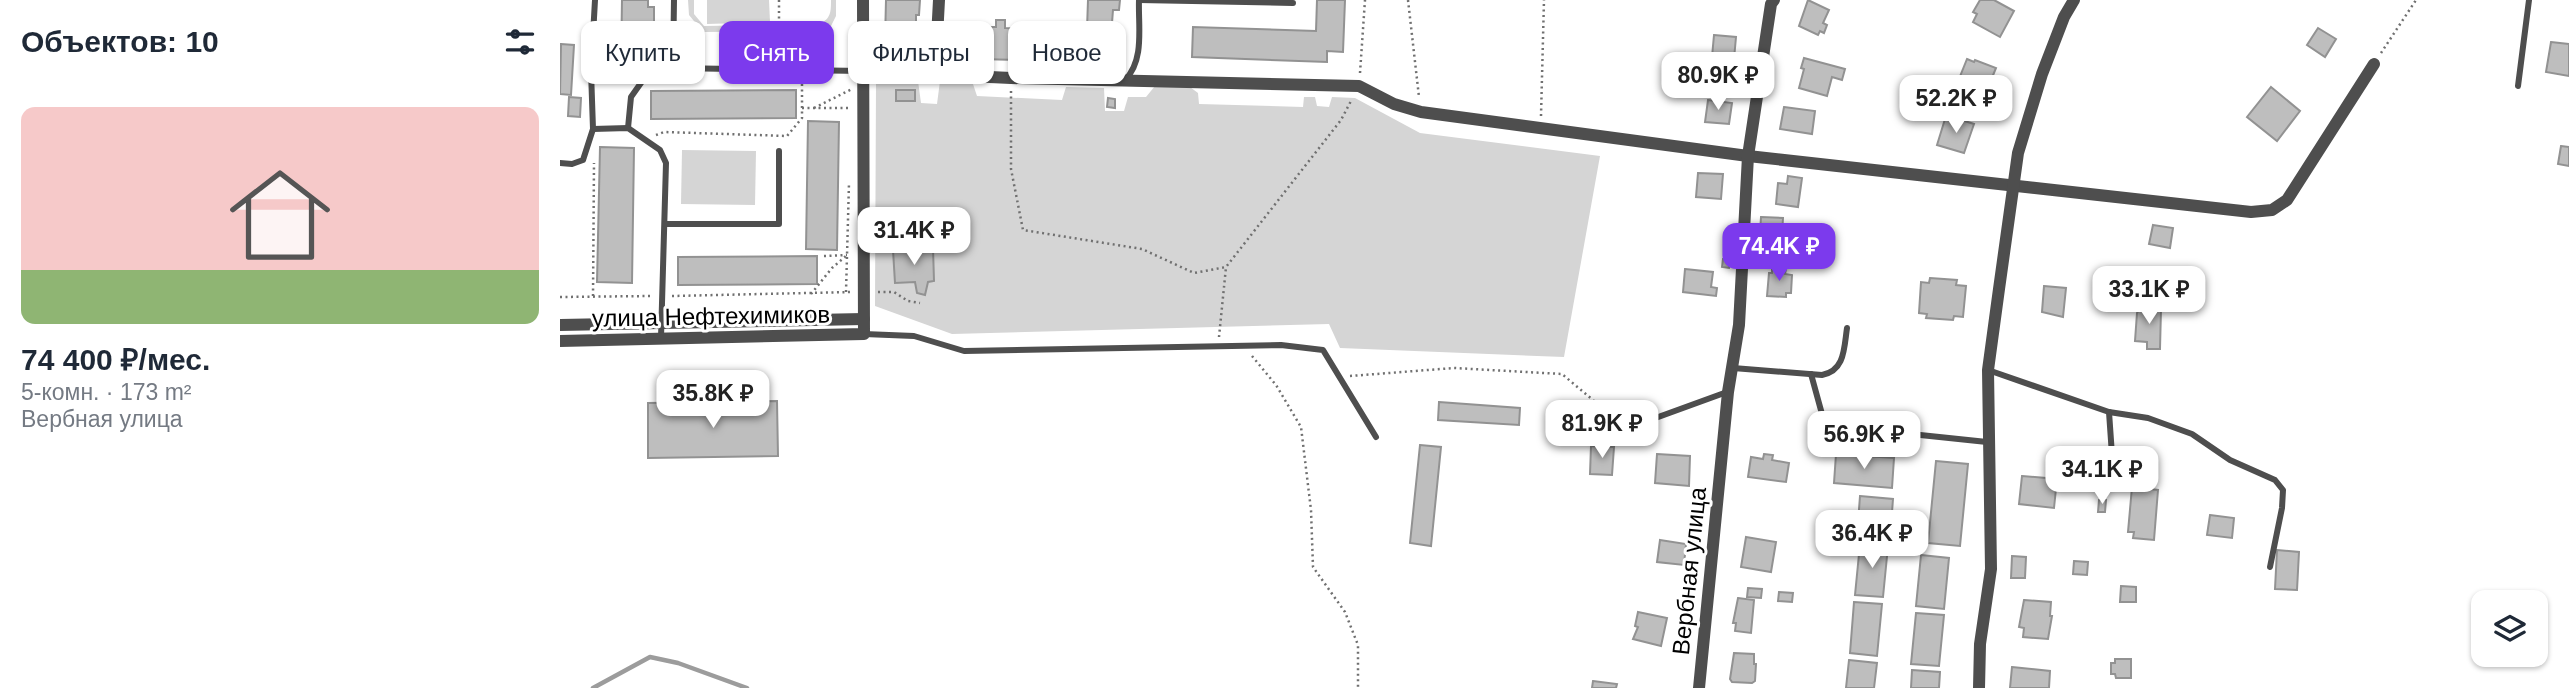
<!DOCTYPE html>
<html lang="ru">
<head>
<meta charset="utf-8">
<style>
	:root { --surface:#fff; --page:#f6f6f7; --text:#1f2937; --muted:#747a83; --accent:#7c3aed }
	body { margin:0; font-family:Helvetica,sans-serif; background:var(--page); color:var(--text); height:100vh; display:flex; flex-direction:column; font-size:26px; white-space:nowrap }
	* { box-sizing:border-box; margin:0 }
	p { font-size:23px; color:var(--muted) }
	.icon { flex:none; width:38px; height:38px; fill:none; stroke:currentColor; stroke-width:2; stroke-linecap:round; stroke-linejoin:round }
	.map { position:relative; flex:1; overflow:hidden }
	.details { display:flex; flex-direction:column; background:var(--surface); width:560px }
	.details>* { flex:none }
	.top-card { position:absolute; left:21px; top:21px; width:665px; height:63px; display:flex; gap:14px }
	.tools { position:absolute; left:1911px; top:590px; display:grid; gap:14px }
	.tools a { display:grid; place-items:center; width:77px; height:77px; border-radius:14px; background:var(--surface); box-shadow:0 2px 5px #0004; font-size:35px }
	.price { position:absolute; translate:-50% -60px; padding:0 16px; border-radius:14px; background:#fff; color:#222; font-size:23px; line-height:46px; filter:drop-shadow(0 2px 4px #0008) }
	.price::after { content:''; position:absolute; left:50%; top:42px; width:21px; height:16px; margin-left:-10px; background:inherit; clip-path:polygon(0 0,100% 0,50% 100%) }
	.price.active { background:var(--accent); color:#fff }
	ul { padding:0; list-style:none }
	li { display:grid; align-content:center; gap:14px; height:371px; padding:0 21px }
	li span { display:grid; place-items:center; height:217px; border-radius:14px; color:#555 }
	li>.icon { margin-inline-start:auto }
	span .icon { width:126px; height:126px; fill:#fffc; stroke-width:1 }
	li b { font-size:30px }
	h2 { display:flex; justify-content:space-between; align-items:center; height:84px; padding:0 21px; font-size:30px }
	.chip { padding:0 24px; border-radius:14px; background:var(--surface); box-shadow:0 2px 5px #0004; font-size:24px; line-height:63px }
	.chip.active { background:var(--accent); color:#fff }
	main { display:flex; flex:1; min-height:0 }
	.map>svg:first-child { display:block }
	.green { fill:#d5d5d5 }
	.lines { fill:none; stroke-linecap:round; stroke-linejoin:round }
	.stream { stroke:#9c9c9c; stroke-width:4.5 }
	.building { fill:#bebebe; stroke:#929292; stroke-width:2 }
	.path { stroke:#707070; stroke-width:2.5; stroke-dasharray:2 3.5; stroke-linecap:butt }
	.lane { stroke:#4e4e4e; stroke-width:6 }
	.street { stroke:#4e4e4e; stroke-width:12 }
	.labels { text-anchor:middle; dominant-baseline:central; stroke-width:6; stroke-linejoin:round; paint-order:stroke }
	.street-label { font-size:24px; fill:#000; stroke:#fff }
</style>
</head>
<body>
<main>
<section class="details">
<h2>Объектов: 10<svg class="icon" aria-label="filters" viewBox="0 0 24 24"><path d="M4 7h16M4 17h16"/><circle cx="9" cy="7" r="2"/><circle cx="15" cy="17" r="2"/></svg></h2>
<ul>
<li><span style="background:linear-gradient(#f6c9c9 75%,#8fb573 0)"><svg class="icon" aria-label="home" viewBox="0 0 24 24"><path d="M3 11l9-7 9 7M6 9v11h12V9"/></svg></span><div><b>74 400 ₽/мес.</b><p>5-комн. · 173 m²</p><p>Вербная улица</p></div></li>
</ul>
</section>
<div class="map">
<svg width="2009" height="688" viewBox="0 0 2009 688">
	<rect width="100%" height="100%" fill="#fff"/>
	<g class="green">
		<path d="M 128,0 L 134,0 L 134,14 L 144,26 L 260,24 C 271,18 271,12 271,0 L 276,0 L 276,16 L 271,26 L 261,31 L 143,32 L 129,15 Z"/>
		<path d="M 147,0 L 209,0 L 210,22 L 147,24 Z"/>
		<path d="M 358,81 L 361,103 L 377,104 L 380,81 L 412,81 L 417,96 L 502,100 L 506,87 L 544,88 L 545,111 L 564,111 L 568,97 L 586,97 L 595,86 L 630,87 L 638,93 L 639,104 L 743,107 L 744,97 L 755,97 L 757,106 L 769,107 L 772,97 L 795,98 L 860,133 L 1040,156 L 1004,357 L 780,348 L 769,324 L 392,334 L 315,306 L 316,83 Z"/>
		<path d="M 122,150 L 196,151 L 195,205 L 121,204 Z"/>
	</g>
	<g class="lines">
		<path class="stream" d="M 33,688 L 90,657 L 118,663 L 187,688"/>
	</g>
	<g class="building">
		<path d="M 62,0 L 88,0 L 88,7 L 94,7 L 94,49 L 87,50 L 87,65 L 61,65 Z"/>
		<path d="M 326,0 L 360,0 L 359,15 L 356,15 L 356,23 L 359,23 L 358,48 L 355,48 L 355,57 L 333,56 L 333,53 L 330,53 L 330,41 L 325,41 Z"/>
		<path d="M 528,0 L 560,0 L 559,10 L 553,10 L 552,23 L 550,23 L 550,31 L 547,31 L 547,45 L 544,45 L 544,52 L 541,51 L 540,59 L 531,59 L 531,62 L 487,62 L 487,53 L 462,53 L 461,60 L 419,59 L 419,52 L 403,52 L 404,27 L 436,27 L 436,20 L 445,20 L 445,28 L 527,29 Z"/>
		<path d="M 757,0 L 785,0 L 783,52 L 767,51 L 767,62 L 632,57 L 633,27 L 756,31 Z"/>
		<path d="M 1248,0 L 1269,10 L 1263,23 L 1267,25 L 1264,33 L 1260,31 L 1258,35 L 1239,26 Z"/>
		<path d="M 1420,0 L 1434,0 L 1454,11 L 1440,37 L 1413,22 L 1417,14 L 1413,12 Z"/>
		<path d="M 1758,28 L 1776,39 L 1765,57 L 1747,45 Z"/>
		<path d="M 1154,35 L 1176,37 L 1174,59 L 1152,57 Z"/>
		<path d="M 1991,42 L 2009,44 L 2009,76 L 1986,72 Z"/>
		<path d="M 1,44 L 14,45 L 11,95 L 0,94 Z"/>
		<path d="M 1244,58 L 1285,69 L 1282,80 L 1272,77 L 1267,96 L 1239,88 L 1244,69 L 1241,68 Z"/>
		<path d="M 1407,59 L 1414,62 L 1415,60 L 1436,68 L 1429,85 L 1425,84 L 1421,94 L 1397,84 Z"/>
		<path d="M 1711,87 L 1740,111 L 1717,141 L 1687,117 Z"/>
		<path d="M 236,90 L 236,118 L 91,119 L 91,91 Z"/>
		<rect x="336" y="90" width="19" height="11"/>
		<path d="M 9,97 L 21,98 L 20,117 L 8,116 Z"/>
		<path d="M 548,98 L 555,99 L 555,108 L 547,107 Z"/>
		<path d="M 1148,100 L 1172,103 L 1169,124 L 1145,122 Z"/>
		<path d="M 1224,107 L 1255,111 L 1252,134 L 1220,129 Z"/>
		<path d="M 1395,118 L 1414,124 L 1404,153 L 1377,145 L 1385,119 L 1393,122 Z"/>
		<path d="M 248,121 L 279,122 L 277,250 L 246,249 Z"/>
		<path d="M 2001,146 L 2009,147 L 2009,166 L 1998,164 Z"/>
		<path d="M 40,147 L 74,148 L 72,283 L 37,282 Z"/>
		<path d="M 1138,173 L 1163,174 L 1161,199 L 1136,197 Z"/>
		<path d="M 1228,176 L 1242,178 L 1238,207 L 1216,204 L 1218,183 L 1227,184 Z"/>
		<path d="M 1201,217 L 1223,218 L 1222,234 L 1200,233 Z"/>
		<path d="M 1593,225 L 1613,228 L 1610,248 L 1589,244 Z"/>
		<path d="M 373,248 L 374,281 L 368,282 L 365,295 L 357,293 L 355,282 L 335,283 L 333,250 Z"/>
		<path d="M 257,256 L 257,284 L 118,285 L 118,257 Z"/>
		<path d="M 1163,259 L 1171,260 L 1169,268 L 1162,267 Z"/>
		<path d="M 1212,268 L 1226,269 L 1225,274 L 1232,275 L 1231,293 L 1226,293 L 1226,297 L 1207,296 L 1209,273 L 1212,273 Z"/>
		<path d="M 1125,269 L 1153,272 L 1151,287 L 1157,288 L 1156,296 L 1123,292 Z"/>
		<path d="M 1370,278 L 1397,280 L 1396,285 L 1406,286 L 1403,317 L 1394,316 L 1393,320 L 1366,318 L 1367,314 L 1359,313 L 1361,282 L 1369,283 Z"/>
		<path d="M 1484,286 L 1506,288 L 1503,317 L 1482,312 Z"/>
		<path d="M 1582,304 L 1598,305 L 1601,309 L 1600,349 L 1587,349 L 1587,342 L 1575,341 L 1577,313 Z"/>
		<path d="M 217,401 L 218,456 L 88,458 L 88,403 Z"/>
		<path d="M 879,402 L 960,408 L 959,425 L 878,420 Z"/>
		<path d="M 860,445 L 881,447 L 871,546 L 850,543 Z"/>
		<path d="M 1031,446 L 1054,447 L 1052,475 L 1030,474 Z"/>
		<path d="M 1097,454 L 1130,456 L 1129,486 L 1095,483 Z"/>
		<path d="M 1204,454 L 1213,455 L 1212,460 L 1229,463 L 1226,482 L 1188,477 L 1191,457 L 1203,459 Z"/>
		<path d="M 1276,454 L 1334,458 L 1332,488 L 1274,483 Z"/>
		<path d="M 1376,461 L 1408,464 L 1400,546 L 1368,543 Z"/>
		<path d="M 1462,476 L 1497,479 L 1494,508 L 1459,504 Z"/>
		<path d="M 1572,487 L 1598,490 L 1594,540 L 1573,538 L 1574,532 L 1568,532 Z"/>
		<path d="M 1300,496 L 1333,499 L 1330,539 L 1297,536 Z"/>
		<path d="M 1539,500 L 1546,500 L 1545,512 L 1538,512 Z"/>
		<path d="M 1650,515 L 1674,518 L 1672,538 L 1647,535 Z"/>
		<path d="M 1186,537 L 1216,542 L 1211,572 L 1181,567 Z"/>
		<path d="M 1100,540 L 1126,544 L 1124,565 L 1097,562 Z"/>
		<path d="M 1300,544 L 1328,546 L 1323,597 L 1295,595 Z"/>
		<path d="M 1717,550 L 1739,552 L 1737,590 L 1715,589 Z"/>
		<path d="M 1361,555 L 1389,558 L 1384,609 L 1356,606 Z"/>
		<path d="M 1452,556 L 1466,557 L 1465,578 L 1451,578 Z"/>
		<path d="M 1514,561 L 1528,562 L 1527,575 L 1513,574 Z"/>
		<path d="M 1561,586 L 1576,587 L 1576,602 L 1560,602 Z"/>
		<path d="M 1188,588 L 1202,589 L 1201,598 L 1187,597 Z"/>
		<path d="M 1219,592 L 1233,593 L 1232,602 L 1218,601 Z"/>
		<path d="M 1178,598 L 1194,600 L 1191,633 L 1175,631 L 1176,623 L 1173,623 Z"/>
		<path d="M 1464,600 L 1491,602 L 1490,616 L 1492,616 L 1488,639 L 1463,637 L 1464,628 L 1459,627 Z"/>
		<path d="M 1294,602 L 1322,604 L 1317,656 L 1290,653 Z"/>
		<path d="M 1078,612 L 1107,618 L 1101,646 L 1073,639 L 1078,627 L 1075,626 Z"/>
		<path d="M 1356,613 L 1384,615 L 1379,666 L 1351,664 Z"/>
		<path d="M 1174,653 L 1194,654 L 1194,664 L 1196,664 L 1195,681 L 1192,683 L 1172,682 L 1170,679 Z"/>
		<path d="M 1555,659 L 1571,659 L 1571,678 L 1556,678 L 1555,674 L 1551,674 L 1551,663 L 1555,663 Z"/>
		<path d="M 1289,660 L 1317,663 L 1314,688 L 1286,688 Z"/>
		<path d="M 1452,667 L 1490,671 L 1489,688 L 1450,688 Z"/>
		<path d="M 1352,670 L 1380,672 L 1379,688 L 1351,688 Z"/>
		<path d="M 1033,681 L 1057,684 L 1056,688 L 1032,688 Z"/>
	</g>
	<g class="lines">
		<g class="path">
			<path d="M 219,0 L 219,60"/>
			<path d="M 848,0 L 859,97"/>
			<path d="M 1821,53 L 1856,0"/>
			<path d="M 42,71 L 77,73"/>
			<path d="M 800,73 L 805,0"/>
			<path d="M 451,91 L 451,169 L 463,230 L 582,249 L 634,273 L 666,267 L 781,120 L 792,99"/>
			<path d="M 242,108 L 291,108"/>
			<path d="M 254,108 L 292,89"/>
			<path d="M 981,116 L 984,0"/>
			<path d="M 96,135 L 104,132 L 227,136 L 242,118 L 242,80"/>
			<path d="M 264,256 L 287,255"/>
			<path d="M 286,292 L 289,183"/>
			<path d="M 318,292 L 334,292 L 348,301 L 360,303"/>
			<path d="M 251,294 L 272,268 L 286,256"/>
			<path d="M 33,296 L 34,163"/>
			<path d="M 112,296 L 291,292"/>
			<path d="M 0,297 L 91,296"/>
			<path d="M 659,337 L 666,267"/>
			<path d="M 692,356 L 716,385 L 741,427 L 751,510 L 753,567 L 785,612 L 798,645 L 798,688"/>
			<path d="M 790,376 L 894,368 L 1002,374 L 1046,411"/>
		</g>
		<g class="lane">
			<path d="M 579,0 L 733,3"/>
			<path d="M 113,68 L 114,0"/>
			<path d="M 565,80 C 585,60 578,26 579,0"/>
			<path d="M 1958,86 L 1969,0"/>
			<path d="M 68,128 L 71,97 L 88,73 L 113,68 L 303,71"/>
			<path d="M 33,129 L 68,128 L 100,150 L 106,163 L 101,338"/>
			<path d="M 0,163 L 12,164 L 23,160 L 33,129 L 31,71 L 35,0"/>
			<path d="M 105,224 L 219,224 L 219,151"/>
			<path d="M 304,334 L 354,336 L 404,351 L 721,345 L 763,350 L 816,437"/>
			<path d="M 1173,368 L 1262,375 C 1285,371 1284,348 1287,328"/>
			<path d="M 1428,370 L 1549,412 L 1588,418 L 1632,434 L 1670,460 L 1715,480 L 1723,490 L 1722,508 L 1710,567"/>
			<path d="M 1251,374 L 1265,425 L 1427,442"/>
			<path d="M 1549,412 L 1552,455"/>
			<path d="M 1055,418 L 1090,420 L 1167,392"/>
		</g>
		<g class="street">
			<path d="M 303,71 L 451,78 L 799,86 L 834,104 L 861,112 L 1188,156 L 1691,212 L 1712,210 L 1727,200 L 1814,64"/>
			<path d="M 375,75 L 379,0"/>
			<path d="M 0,325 L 304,319"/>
			<path d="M 0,341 L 304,334 L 303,0"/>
			<path d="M 1139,688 L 1168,392 L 1179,325 L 1188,156 L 1211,4 L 1214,0"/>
			<path d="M 1419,688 L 1420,644 L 1431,569 L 1428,370 L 1439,289 L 1458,153 L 1482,74 L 1504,17 L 1514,0"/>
		</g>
	</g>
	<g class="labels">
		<g class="street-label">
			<text transform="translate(151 316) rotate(-1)">улица Нефтехимиков</text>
			<text transform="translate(1129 571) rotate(-84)">Вербная улица</text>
		</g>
	</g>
</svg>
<div class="tools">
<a><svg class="icon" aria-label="layers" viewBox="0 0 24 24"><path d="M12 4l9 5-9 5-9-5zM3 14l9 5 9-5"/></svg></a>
</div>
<b class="price" style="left:1158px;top:112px">80.9K ₽</b>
<b class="price" style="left:1396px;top:135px">52.2K ₽</b>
<b class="price" style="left:354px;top:267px">31.4K ₽</b>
<b class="price active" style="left:1219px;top:283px">74.4K ₽</b>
<b class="price" style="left:1589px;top:326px">33.1K ₽</b>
<b class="price" style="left:153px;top:430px">35.8K ₽</b>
<b class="price" style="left:1042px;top:460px">81.9K ₽</b>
<b class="price" style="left:1304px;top:471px">56.9K ₽</b>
<b class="price" style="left:1542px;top:506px">34.1K ₽</b>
<b class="price" style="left:1312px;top:570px">36.4K ₽</b>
<div class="top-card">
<a class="chip">Купить</a>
<a class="chip active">Снять</a>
<a class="chip">Фильтры</a>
<a class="chip">Новое</a>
</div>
</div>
</main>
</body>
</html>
